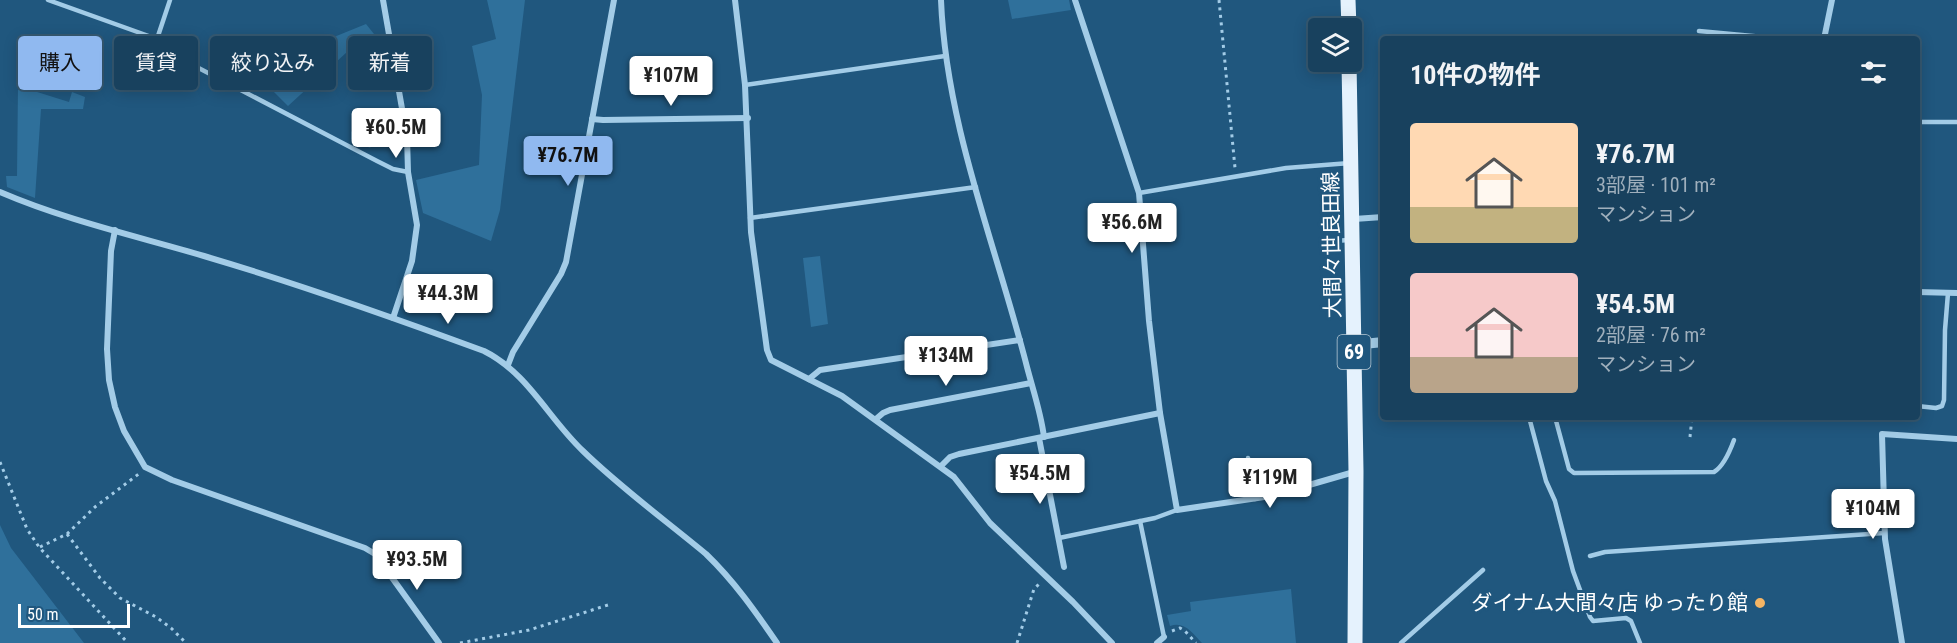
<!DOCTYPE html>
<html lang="ja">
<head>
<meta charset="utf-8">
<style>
	:root { --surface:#18415e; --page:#254c67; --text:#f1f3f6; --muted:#9fafbc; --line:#365a73; --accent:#90b9f0 }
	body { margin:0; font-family:"Roboto Condensed","Noto Sans JP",sans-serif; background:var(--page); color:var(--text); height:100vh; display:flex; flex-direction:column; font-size:22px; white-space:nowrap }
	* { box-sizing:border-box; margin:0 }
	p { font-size:20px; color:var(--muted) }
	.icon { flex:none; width:33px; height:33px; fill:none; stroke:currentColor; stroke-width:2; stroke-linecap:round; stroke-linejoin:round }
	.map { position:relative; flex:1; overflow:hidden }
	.panel { position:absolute; left:1380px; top:36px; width:540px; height:384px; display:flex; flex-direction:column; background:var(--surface); border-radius:6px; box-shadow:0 3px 15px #0003,0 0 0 2px var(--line) }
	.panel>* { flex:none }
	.top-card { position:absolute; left:18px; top:36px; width:570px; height:54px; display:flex; gap:12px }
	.tools { position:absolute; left:1308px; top:18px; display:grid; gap:12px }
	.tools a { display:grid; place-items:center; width:54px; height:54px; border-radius:6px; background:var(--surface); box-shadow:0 3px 15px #0003,0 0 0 2px var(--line); font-size:30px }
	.scale { position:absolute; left:18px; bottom:15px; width:112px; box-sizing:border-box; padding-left:6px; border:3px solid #fff; border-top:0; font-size:16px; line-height:21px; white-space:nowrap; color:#fff; -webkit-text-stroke:4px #20577e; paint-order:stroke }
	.price { position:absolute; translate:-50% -51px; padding:0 14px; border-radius:6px; background:#fff; color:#222; font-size:20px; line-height:39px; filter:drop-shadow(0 2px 3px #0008) }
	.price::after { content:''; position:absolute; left:50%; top:36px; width:18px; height:14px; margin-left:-9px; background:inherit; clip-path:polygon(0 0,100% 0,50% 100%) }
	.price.on { background:var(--accent); color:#111 }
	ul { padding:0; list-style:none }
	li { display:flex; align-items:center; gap:18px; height:150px; padding:0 30px }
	li span { display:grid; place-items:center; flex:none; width:168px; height:120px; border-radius:6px; color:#555 }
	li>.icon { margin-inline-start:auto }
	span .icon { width:72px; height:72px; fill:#fffc; stroke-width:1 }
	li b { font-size:26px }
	h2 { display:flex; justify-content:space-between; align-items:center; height:72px; padding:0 30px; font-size:26px }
	.chip { padding:0 21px; border-radius:6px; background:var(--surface); box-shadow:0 3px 15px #0003,0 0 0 2px var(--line); font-size:21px; line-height:54px }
	.chip.on { background:var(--accent); color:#111 }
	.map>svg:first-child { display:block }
	.green { fill:#2f709b }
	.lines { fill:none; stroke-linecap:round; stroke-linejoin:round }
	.path { stroke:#a3cce7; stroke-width:3; stroke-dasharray:3 4.5; stroke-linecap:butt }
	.service { stroke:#a3cce7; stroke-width:4.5 }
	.minor { stroke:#a3cce7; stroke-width:6 }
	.tertiary { stroke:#a3cce7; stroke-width:10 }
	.primary { stroke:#e5f2fd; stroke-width:15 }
	.poi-dot { fill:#f5b564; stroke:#20577e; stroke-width:2 }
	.labels { text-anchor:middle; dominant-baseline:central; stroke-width:6; stroke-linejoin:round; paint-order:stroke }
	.shield { fill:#20577e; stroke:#bccdd8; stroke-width:1.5 }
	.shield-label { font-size:20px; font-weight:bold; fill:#fff }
	.street-label { font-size:21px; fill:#fff; stroke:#20577e }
	.poi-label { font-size:21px; fill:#fff; stroke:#20577e; text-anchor:end }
</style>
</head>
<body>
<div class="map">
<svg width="1957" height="643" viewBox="0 0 1957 643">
	<rect width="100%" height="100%" fill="#20577e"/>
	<g class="green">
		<path d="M 487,0 L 525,0 L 500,210 L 491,241 L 423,213 L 416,180 L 479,165 L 482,95 L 472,46 L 496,39 Z"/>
		<path d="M 1008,0 L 1069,0 L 1071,10 L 1012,19 Z"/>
		<path d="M 366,24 L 374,34 L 347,52 L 288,106 L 273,91 L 329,39 Z"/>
		<path d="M 18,86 L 69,102 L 72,92 L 85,97 L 83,109 L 41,109 L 35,198 L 7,187 L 6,176 L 17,176 Z"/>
		<path d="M 366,119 L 372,121 C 375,130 377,141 370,148 L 351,139 L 351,132 Z"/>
		<path d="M 820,256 L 828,324 L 811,327 L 803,258 Z"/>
		<path d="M 0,525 L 11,548 L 84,643 L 0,643 Z"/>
		<path d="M 1291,589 L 1296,643 L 1202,643 C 1192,633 1185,621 1170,626 L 1167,615 L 1191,611 L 1190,602 Z"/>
	</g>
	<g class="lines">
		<g class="path">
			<path d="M 1219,0 L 1235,168"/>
			<path d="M 142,70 L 152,47"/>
			<path d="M 1690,437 L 1692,417"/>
			<path d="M 0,462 L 27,529 L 39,547 L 128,643"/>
			<path d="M 67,534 L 100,578 L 120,598 L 156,617 L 171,628 L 186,643"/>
			<path d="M 40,547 L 67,534 L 95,507 L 140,473"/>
			<path d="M 1172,631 L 1180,628 L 1185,631 L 1196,643"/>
			<path d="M 460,643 L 529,630 L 608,605"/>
			<path d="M 1017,643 L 1034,589 L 1039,584"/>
		</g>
		<g class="service">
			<path d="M 48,0 L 157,39 L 171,46 L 189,63 L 377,161 L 393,169 L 408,172"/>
			<path d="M 1699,31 L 1785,39"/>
			<path d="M 157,39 L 170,0"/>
			<path d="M 745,85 L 945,56"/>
			<path d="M 1920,122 L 1957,122"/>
			<path d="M 1139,193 L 1286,168 L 1350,163"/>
			<path d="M 750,218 L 976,187"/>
			<path d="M 1336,241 L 1348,240"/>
			<path d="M 1917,406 L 1936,408 L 1942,406 L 1944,400 L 1945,330 L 1948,293"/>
			<path d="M 1529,417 L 1546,481 L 1555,501 L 1573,571 L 1590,617 L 1593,621 L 1626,618 L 1631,621 L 1640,643"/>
			<path d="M 1555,417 L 1569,469 L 1574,473 L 1714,472 C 1724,466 1730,451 1734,440"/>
			<path d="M 1248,458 L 1255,499"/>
			<path d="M 1140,521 L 1164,637"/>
			<path d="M 1059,538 L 1155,518 L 1177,510"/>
			<path d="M 1590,556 L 1605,552 L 1884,533"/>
			<path d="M 1401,643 L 1483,570"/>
		</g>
		<g class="minor">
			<path d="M 383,0 L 407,137 L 408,172 L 417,225 L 412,261 L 393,318"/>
			<path d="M 735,0 L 745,85 L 751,232 L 767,350 L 771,360 L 842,396 L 954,477 L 990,523 L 1073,602 L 1112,643"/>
			<path d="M 941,0 C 946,126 996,245 1027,367 C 1033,390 1041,413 1044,437"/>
			<path d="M 1075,0 L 1139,193 L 1149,321 L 1160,413 L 1177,510 L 1271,496 L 1354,472"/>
			<path d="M 1824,39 L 1832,0"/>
			<path d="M 592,119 L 603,120 L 748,118"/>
			<path d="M 0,192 C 65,220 136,236 204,256 C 299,284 392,317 484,351 C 528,373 548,418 583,451 C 621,488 665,520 706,554 C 734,581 755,611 777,643"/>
			<path d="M 1354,219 L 1383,217"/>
			<path d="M 115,230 L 111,251 L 107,349 L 109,380 L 115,407 L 124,431 L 145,467 L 172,480 L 365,548 L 375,554 L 439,643"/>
			<path d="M 1917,292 L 1957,293"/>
			<path d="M 508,365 L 513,352 L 561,274 L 566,262 L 614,0"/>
			<path d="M 809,379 L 820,370 L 1020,340"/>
			<path d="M 876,419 L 883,413 L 890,410 L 1031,383"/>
			<path d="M 1039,438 L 1064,567"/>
			<path d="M 941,466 L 950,457 L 959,454 L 1160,413"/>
			<path d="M 1157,643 L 1164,637"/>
			<path d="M 1902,643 L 1885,539 L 1882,434 L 1957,439"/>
		</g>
		<path class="tertiary" d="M 1354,345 L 1383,342"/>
		<g class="primary">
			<path d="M 1348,0 L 1349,28"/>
			<path d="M 1349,62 L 1356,471 L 1355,643"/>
		</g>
	</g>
	<circle class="poi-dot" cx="1760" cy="603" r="6"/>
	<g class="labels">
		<rect class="shield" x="1337.5" y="335" width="33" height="34" rx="4.5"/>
		<g class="shield-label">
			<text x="1354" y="352">69</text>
		</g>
		<g class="street-label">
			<text transform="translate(1332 245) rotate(-91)">大間々世良田線</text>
		</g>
		<g class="poi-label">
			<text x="1748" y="603">ダイナム大間々店 ゆったり館</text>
		</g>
	</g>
</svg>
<div class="tools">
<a><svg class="icon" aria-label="layers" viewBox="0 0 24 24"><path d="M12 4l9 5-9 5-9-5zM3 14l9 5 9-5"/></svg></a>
</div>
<div class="scale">50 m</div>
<b class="price" style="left:671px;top:107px">¥107M</b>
<b class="price" style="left:396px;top:159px">¥60.5M</b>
<b class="price on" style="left:568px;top:187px">¥76.7M</b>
<b class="price" style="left:1132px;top:254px">¥56.6M</b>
<b class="price" style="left:448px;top:325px">¥44.3M</b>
<b class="price" style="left:946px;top:387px">¥134M</b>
<b class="price" style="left:1040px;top:505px">¥54.5M</b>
<b class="price" style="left:1270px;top:509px">¥119M</b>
<b class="price" style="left:1873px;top:540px">¥104M</b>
<b class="price" style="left:417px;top:591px">¥93.5M</b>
<div class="top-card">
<a class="chip on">購入</a>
<a class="chip">賃貸</a>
<a class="chip">絞り込み</a>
<a class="chip">新着</a>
</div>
<section class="panel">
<h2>10件の物件<svg class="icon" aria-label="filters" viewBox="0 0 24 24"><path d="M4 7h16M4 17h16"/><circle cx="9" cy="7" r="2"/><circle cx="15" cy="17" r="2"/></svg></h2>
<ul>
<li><span style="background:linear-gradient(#ffd9b3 70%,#c2b280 0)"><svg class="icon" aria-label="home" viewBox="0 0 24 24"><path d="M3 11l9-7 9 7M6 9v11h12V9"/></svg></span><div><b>¥76.7M</b><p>3部屋 · 101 m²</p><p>マンション</p></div></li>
<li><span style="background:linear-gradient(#f6c9c9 70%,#b9a48a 0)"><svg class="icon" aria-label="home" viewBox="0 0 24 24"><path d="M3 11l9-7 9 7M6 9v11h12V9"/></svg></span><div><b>¥54.5M</b><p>2部屋 · 76 m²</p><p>マンション</p></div></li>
</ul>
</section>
</div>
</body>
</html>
